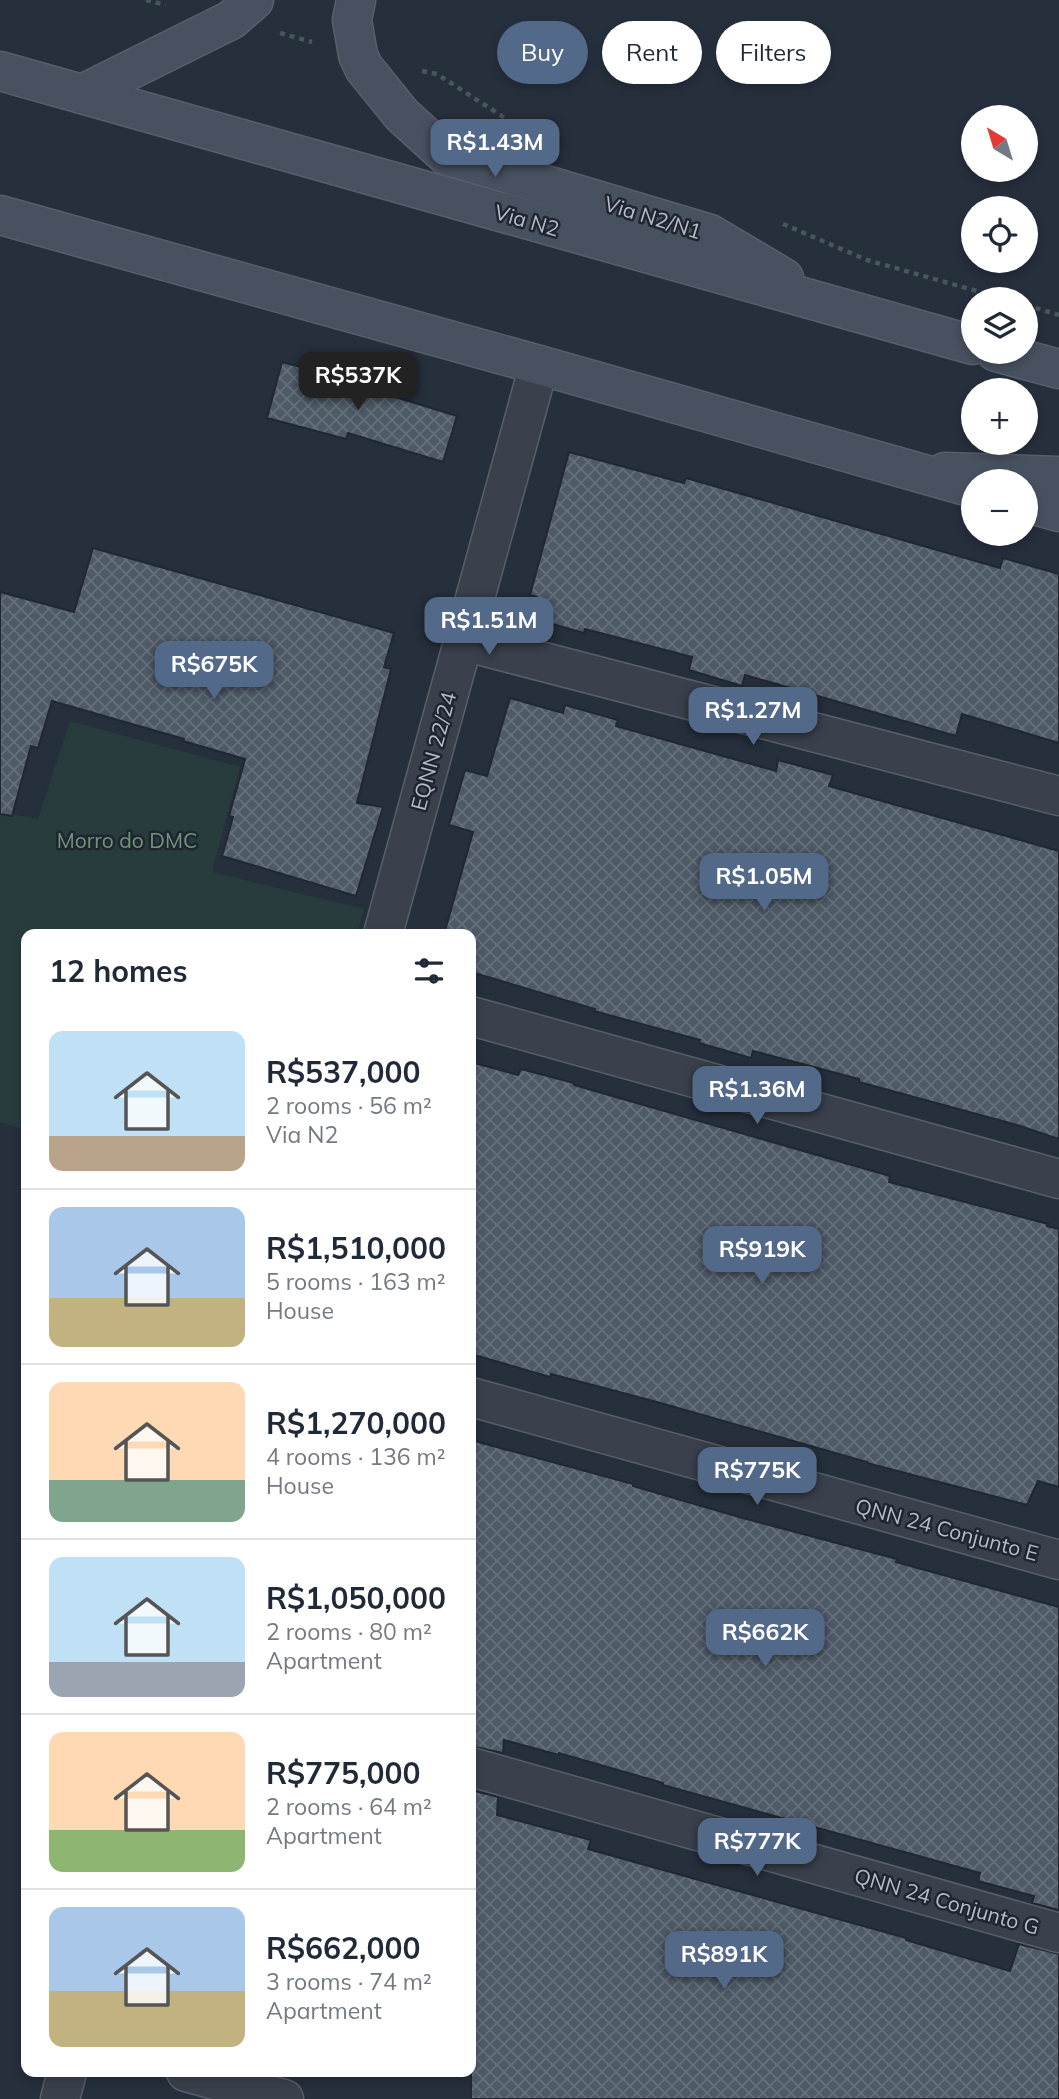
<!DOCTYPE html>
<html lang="en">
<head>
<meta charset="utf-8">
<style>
	:root { --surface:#fff; --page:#f6f6f7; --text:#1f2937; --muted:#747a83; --line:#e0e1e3; --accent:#53698a }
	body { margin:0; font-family:Mulish,sans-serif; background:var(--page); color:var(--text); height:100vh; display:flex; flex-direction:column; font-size:26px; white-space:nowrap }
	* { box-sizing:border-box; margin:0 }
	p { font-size:23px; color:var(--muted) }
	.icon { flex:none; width:38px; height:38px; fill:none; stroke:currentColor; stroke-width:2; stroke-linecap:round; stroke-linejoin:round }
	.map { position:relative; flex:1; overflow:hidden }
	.details { position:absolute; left:21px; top:929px; width:455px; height:1148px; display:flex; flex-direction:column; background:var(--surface); border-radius:14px; box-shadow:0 4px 10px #0003 }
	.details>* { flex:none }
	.banner { position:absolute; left:497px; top:21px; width:457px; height:63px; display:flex; gap:14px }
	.needle { width:46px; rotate:322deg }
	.buttons { position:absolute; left:961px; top:105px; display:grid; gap:14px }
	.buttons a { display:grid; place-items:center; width:77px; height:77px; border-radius:50%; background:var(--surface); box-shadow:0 4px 10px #0003; font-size:35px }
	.price { position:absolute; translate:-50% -60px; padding:0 16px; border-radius:14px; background:var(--accent); color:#fff; font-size:23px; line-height:46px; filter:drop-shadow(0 2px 4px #0008) }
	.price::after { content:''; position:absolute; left:50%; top:42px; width:21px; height:16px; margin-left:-10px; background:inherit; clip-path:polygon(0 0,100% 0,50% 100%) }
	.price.current { background:#222; color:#fff }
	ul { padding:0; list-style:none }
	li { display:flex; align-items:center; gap:21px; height:175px; padding:0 28px }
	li+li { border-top:2px solid var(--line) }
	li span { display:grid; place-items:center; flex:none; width:196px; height:140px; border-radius:14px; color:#555 }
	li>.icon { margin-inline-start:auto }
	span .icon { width:84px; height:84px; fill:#fffc; stroke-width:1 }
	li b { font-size:30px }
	h2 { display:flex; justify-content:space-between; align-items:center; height:84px; padding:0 28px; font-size:30px }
	.chip { padding:0 24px; border-radius:32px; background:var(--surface); box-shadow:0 4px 10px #0003; font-size:24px; line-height:63px }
	.chip.current { background:var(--accent); color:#fff }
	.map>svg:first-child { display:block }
	.green { fill:#283b3d }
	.building { fill:url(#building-cross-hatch); stroke:#212833; stroke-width:2 }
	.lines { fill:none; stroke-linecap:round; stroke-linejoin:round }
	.street-casing { stroke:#585f6a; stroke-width:41 }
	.secondary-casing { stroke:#585f6a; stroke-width:41 }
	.path { stroke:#46585a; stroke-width:4.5; stroke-dasharray:5 5; stroke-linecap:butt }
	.street { stroke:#3a414c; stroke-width:38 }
	.secondary { stroke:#48515f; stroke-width:38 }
	.labels { text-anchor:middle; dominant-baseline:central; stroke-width:5; stroke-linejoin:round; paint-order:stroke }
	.street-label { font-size:21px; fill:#b5bcc7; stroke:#1f2631 }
	.park-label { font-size:21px; fill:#6e9677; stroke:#1f2631 }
</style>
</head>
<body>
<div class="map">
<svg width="1059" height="2099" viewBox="0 0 1059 2099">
	<defs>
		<pattern id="building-cross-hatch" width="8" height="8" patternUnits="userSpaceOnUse" patternTransform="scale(1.75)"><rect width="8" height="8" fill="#4e5a67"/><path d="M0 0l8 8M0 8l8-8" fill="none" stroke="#65707b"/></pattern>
	</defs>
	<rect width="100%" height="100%" fill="#262f3c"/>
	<path class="green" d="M 70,721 L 240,767 L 212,872 L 364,909 L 357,934 L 26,934 L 26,1130 L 0,1122 L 0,812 L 38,819 Z"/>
	<g class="building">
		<path d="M 282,362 L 361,383 L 360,386 L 457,416 L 443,462 L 348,433 L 346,439 L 267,418 Z"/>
		<path d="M 569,452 L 684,483 L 686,478 L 1000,568 L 1003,558 L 1059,574 L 1059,743 L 962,714 L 956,736 L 745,675 L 742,686 L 689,670 L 692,657 L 585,629 L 584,633 L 531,618 L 537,597 L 530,595 Z"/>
		<path d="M 93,548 L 394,633 L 384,667 L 391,669 L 357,803 L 383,807 L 356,896 L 222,856 L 233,817 L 229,816 L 245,759 L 183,741 L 184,739 L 52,701 L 38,748 L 31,746 L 12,816 L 0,814 L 0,592 L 74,612 Z"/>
		<path d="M 510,698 L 563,713 L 565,705 L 618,720 L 616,726 L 776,771 L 778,760 L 833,775 L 829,786 L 1059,851 L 1059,1139 L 1017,1125 L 859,1082 L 859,1079 L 753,1051 L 751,1058 L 699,1043 L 700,1040 L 594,1011 L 595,1009 L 471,972 L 471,934 L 444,934 L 473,832 L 449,825 L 465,770 L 487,776 Z"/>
		<path d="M 471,1062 L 518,1075 L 521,1069 L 574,1083 L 574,1085 L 890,1176 L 889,1182 L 1048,1224 L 1047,1226 L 1059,1229 L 1059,1487 L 1038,1481 L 1027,1505 L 867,1463 L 867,1462 L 657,1402 L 551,1374 L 550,1377 L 471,1354 Z"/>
		<path d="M 471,1440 L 633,1484 L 633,1486 L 739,1517 L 897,1559 L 896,1562 L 1059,1607 L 1059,1910 L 1032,1903 L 1034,1896 L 978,1881 L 980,1873 L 663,1785 L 663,1783 L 559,1753 L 559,1755 L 504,1740 L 503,1753 L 471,1746 Z"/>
		<path d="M 471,1790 L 498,1797 L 497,1815 L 591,1840 L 588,1849 L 906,1938 L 906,1940 L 1010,1971 L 1019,1944 L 1059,1954 L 1059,2099 L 471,2099 Z"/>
	</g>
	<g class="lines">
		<defs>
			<g id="street">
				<path d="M 463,641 L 1059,796"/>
				<path d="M 383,934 L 539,365"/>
				<path d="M 471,1016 L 1059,1179"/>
				<path d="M 471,1397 L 1059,1560"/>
				<path d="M 471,1767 L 1059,1933"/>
				<path d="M 186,2072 L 284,2099"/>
				<path d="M 60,2099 L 67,2072"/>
			</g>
			<g id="secondary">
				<path d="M 356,0 L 352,20 L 358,55 L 364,68 L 402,115 L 446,155 L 710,234 L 784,278"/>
				<path d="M 0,71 L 973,345"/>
				<path d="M 82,94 L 231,20 L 254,0"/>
				<path d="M 0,215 L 539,365 L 973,488"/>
				<path d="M 996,352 L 1059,369"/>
				<path d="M 945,472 L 1059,476"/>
				<path d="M 1026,503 L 1059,512"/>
			</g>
		</defs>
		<use href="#street" class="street-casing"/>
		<use href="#secondary" class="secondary-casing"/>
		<g class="path">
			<path d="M 146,0 L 166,5"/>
			<path d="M 280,33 L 312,42"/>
			<path d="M 422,71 L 437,74 L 525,131"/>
			<path d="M 783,224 L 867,260 L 1005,299"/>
			<path d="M 1026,305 L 1059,315"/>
		</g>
		<use href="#street" class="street"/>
		<use href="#secondary" class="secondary"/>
	</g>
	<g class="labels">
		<g class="street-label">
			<text transform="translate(653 217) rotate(17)">Via N2/N1</text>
			<text transform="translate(527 220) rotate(16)">Via N2</text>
			<text transform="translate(433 751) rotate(-75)">EQNN 22/24</text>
			<text transform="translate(947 1529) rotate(15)">QNN 24 Conjunto E</text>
			<text transform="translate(947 1901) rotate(16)">QNN 24 Conjunto G</text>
		</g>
		<g class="park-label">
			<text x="127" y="840">Morro do DMC</text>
		</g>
	</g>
</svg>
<div class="buttons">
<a><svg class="needle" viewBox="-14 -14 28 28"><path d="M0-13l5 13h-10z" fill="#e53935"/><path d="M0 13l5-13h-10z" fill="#747a83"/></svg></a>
<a><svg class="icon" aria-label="locate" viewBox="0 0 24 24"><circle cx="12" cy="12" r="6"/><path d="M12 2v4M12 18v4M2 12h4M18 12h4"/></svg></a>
<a><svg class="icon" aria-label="layers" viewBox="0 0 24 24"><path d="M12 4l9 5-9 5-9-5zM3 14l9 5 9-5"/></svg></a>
<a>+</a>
<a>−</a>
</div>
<b class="price" style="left:495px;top:179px">R$1.43M</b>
<b class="price current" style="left:358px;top:412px">R$537K</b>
<b class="price" style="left:489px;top:657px">R$1.51M</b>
<b class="price" style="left:214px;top:701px">R$675K</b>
<b class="price" style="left:753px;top:747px">R$1.27M</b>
<b class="price" style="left:764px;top:913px">R$1.05M</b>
<b class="price" style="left:757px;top:1126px">R$1.36M</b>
<b class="price" style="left:762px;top:1286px">R$919K</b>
<b class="price" style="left:757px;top:1507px">R$775K</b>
<b class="price" style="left:765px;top:1669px">R$662K</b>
<b class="price" style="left:757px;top:1878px">R$777K</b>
<b class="price" style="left:724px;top:1991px">R$891K</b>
<div class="banner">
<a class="chip current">Buy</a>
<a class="chip">Rent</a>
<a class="chip">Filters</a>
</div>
<section class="details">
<h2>12 homes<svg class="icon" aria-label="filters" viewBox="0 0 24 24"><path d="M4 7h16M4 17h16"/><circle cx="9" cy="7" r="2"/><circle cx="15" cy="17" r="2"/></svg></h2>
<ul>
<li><span style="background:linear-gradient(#bfe0f5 75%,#b9a48a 0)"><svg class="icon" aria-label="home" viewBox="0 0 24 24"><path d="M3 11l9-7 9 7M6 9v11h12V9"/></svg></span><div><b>R$537,000</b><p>2 rooms · 56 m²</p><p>Via N2</p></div></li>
<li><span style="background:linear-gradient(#a9c7e8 65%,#c2b280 0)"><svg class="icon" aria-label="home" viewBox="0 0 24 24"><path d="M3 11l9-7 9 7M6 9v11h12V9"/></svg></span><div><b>R$1,510,000</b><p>5 rooms · 163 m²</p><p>House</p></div></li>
<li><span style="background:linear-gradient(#ffd9b3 70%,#7fa58c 0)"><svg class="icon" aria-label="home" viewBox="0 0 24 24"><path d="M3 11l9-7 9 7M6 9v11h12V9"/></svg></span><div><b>R$1,270,000</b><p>4 rooms · 136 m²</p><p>House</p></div></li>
<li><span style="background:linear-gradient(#bfe0f5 75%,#9aa5b1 0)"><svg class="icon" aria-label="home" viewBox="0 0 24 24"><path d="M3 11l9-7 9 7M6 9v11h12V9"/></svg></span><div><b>R$1,050,000</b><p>2 rooms · 80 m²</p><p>Apartment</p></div></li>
<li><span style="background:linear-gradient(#ffd9b3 70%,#8fb573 0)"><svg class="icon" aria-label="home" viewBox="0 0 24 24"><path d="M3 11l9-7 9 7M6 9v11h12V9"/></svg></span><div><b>R$775,000</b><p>2 rooms · 64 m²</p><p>Apartment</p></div></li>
<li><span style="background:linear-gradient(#a9c7e8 60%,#c2b280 0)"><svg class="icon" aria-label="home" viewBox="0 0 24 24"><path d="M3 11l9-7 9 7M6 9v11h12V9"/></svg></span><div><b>R$662,000</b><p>3 rooms · 74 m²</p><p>Apartment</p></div></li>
</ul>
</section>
</div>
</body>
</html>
